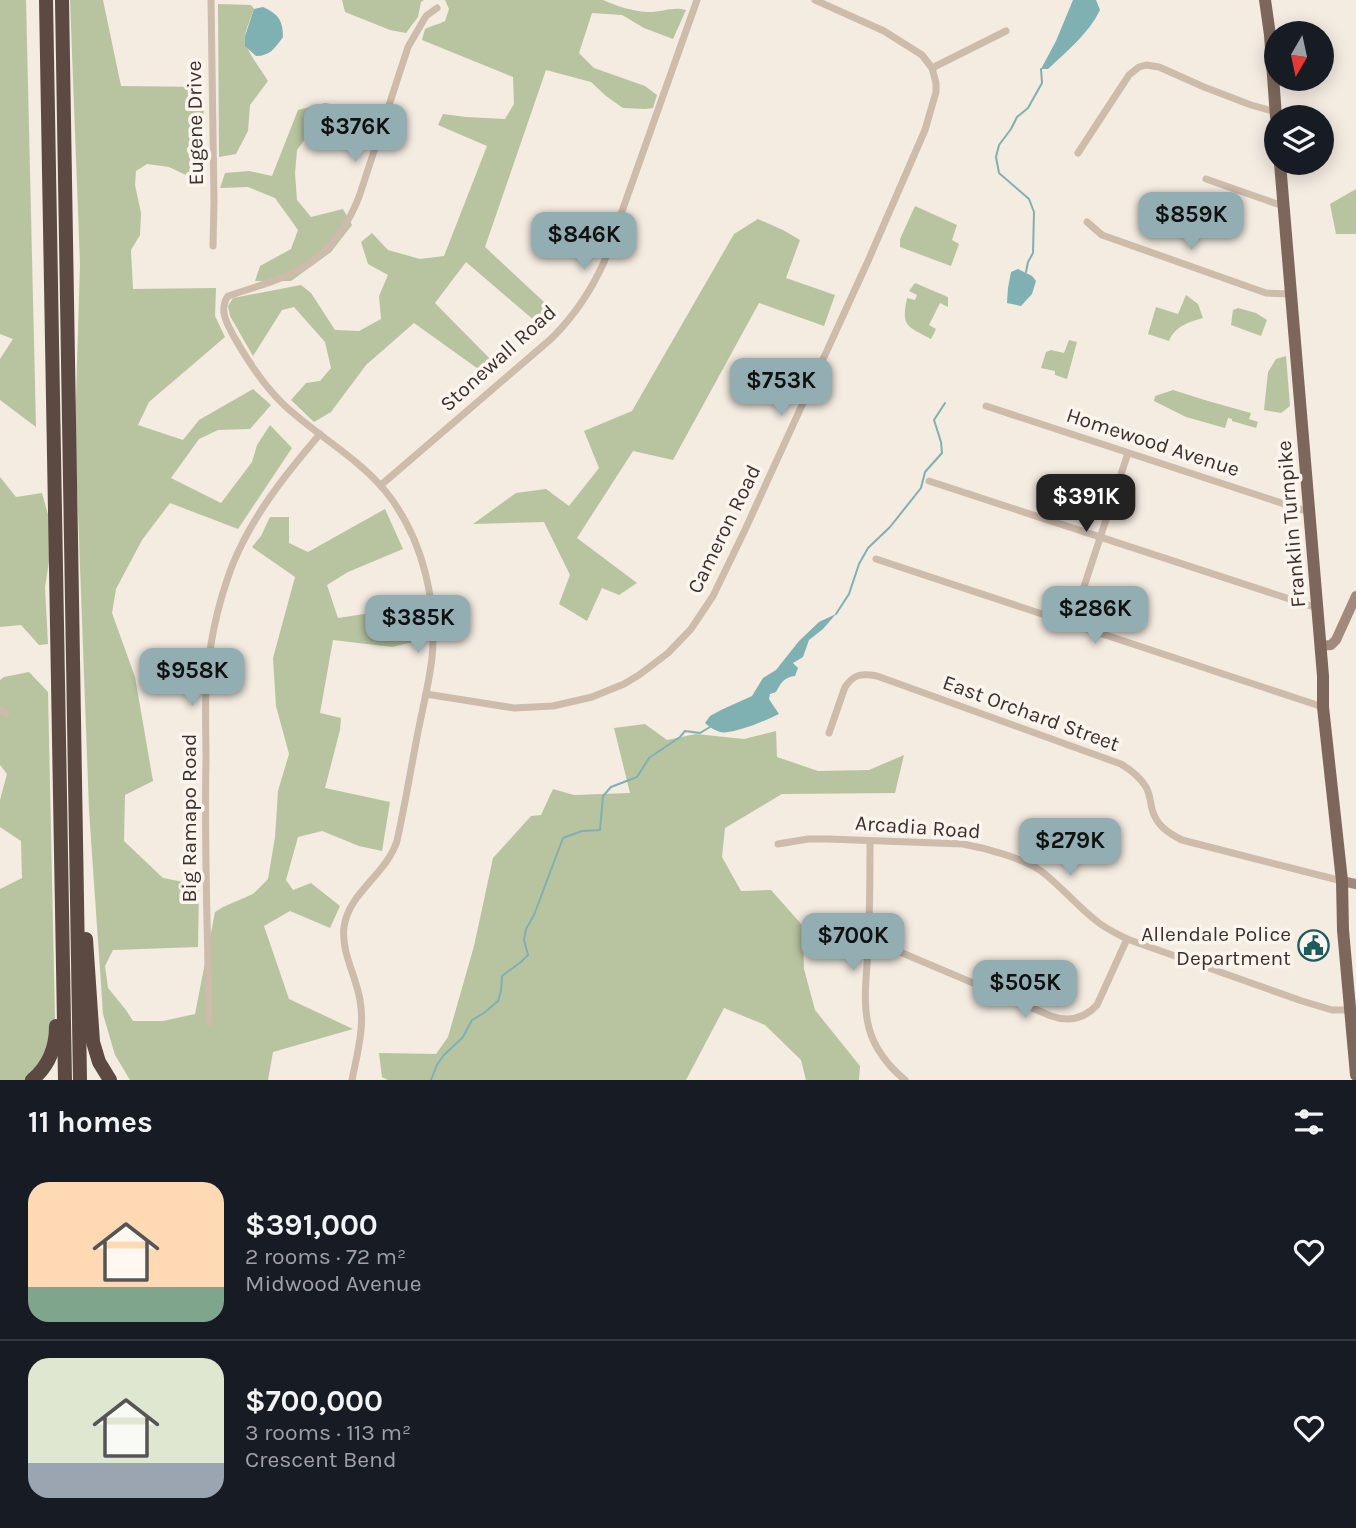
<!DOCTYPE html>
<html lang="en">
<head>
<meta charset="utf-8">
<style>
	:root { --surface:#171b24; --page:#20242c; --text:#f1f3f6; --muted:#9ea1a6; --line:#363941; --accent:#92aeb2 }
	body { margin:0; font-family:Karla,sans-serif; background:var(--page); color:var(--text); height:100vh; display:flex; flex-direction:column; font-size:26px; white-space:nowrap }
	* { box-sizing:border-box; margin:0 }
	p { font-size:23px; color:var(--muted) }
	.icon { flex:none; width:38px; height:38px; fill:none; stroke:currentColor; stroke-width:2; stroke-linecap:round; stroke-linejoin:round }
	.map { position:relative; height:1080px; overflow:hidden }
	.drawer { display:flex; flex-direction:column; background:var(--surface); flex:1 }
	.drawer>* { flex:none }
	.needle { width:46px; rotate:189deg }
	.tools { position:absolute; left:1264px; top:21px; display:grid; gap:14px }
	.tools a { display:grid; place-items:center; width:70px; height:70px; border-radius:50%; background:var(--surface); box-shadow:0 4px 18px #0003; font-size:35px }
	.price { position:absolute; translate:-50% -60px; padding:0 16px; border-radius:14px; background:var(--accent); color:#111; font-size:23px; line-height:46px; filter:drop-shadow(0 2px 4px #0008) }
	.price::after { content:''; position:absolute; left:50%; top:42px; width:21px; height:16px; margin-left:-10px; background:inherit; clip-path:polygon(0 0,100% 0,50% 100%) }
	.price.on { background:#222; color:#fff }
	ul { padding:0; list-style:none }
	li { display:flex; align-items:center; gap:21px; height:175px; padding:0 28px }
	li+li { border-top:2px solid var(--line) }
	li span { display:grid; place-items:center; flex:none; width:196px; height:140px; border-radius:21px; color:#555 }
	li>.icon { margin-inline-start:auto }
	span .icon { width:84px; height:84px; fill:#fffc; stroke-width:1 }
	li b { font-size:30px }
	h2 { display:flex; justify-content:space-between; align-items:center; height:84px; padding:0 28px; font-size:30px }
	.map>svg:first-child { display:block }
	.green { fill:#b8c4a0 }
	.water { fill:#7fb0b2 }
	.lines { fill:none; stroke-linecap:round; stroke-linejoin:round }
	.stream { stroke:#7fb0b2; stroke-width:2 }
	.street { stroke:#cdbbac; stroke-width:7 }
	.secondary { stroke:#a18a7d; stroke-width:10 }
	.primary { stroke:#7d675c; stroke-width:12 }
	.highway { stroke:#5c4a42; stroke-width:14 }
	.labels { text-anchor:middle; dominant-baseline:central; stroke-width:7; stroke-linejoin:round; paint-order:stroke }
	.street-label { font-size:21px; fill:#3b302b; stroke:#fbf5ee }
	.poi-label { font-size:21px; fill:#3b302b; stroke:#fbf5ee; text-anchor:end }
</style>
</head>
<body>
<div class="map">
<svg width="1356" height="1080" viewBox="0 0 1356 1080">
	<rect width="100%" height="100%" fill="#f4ebe1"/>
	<g class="green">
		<path d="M 0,0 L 26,0 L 36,427 L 0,400 L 0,359 L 13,339 L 0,334 Z"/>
		<path d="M 70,0 L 103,0 L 121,86 L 203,87 L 205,171 L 186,175 L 169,167 L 147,164 L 136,171 L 135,185 L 141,213 L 140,235 L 131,250 L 133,289 L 216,288 L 215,316 L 225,337 L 149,402 L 138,425 L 183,440 L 199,420 L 253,389 L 271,405 L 250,429 L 218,430 L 199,439 L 171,478 L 221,503 L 252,462 L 257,445 L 270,425 L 292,448 L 238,529 L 170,503 L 142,540 L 116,589 L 112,613 L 135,677 L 153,781 L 125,795 L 124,841 L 163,878 L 199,885 L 198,947 L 113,950 L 105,966 L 108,988 L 126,1010 L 133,1021 L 163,1021 L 195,1014 L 215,912 L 223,907 L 253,894 L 268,879 L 275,837 L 278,791 L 289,754 L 276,706 L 273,658 L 295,577 L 252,547 L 261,536 L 270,517 L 289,517 L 289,543 L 308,552 L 385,509 L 403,549 L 348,572 L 327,585 L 338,618 L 384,611 L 425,617 L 426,639 L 392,647 L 333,640 L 320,713 L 341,718 L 340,730 L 325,788 L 390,802 L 382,851 L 359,846 L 322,831 L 298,837 L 286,880 L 293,890 L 311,883 L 340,906 L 330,928 L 290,911 L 264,926 L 289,999 L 353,1029 L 273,1052 L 268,1080 L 130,1080 L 115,1055 L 103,1014 L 89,810 L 75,431 L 80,264 Z"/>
		<path d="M 342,0 L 424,0 L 421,2 L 418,17 L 406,33 L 390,30 L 345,12 Z"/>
		<path d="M 445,0 L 603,0 C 617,6 631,11 647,12 C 660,13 672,6 686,10 L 673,39 L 644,28 L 622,15 L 592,13 L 579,53 L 594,68 L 645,86 L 657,95 L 653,108 L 645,109 L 623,108 L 606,96 L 591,82 L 546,70 L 485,247 L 557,314 L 542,327 L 466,262 L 435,303 L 497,366 L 488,376 L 414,323 L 366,365 L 331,412 L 314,422 L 291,400 L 306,383 L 320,381 L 331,368 L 325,342 L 294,307 L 282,310 L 253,356 L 230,316 L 228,306 L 233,298 L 301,285 L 311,293 L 335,330 L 359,331 L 381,319 L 379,296 L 388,275 L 368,264 L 361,242 L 372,233 L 388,250 L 420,259 L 444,256 L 487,146 L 438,125 L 443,114 L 466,117 L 505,119 L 514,104 L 513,77 L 422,40 L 425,29 C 432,25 438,25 445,21 L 449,9 Z"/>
		<path d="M 218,4 L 251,5 L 254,9 C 251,18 246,28 245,37 C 243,47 262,71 268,81 L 250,105 L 248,131 L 236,154 L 219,157 Z"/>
		<path d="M 325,103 L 370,112 L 370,133 L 317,123 L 297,150 L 295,173 L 297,200 L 311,217 L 343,209 L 352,225 L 331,252 L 291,281 L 255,281 L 260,266 L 291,249 L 298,230 L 275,198 L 248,187 L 220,188 L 225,173 L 249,171 L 272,176 L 298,110 Z"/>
		<path d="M 1356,189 L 1356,234 L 1336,234 L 1330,204 Z"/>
		<path d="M 915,206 L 957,225 L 952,240 L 959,244 L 951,266 L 900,247 L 900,239 Z"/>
		<path d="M 758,219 L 783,230 L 800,240 L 786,278 L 835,295 L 824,326 L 759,303 L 673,460 L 633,451 L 577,538 L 637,583 L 619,595 L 602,588 L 587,621 L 559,604 L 570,575 L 544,522 L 473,524 L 516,493 L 546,489 L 569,506 L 599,468 L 584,431 L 632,411 L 734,234 Z"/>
		<path d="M 915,283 L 948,297 L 948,307 L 940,303 L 929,325 L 936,329 L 931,339 C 907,326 901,327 907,298 L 915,300 L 917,295 L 909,291 Z"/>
		<path d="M 1186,295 L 1198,304 L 1203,318 C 1189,322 1175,326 1169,341 L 1148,334 L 1156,307 L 1178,314 Z"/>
		<path d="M 1238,308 L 1256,313 L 1267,320 L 1261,336 L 1231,325 L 1233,310 Z"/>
		<path d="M 1069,340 L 1077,342 L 1067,379 L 1055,375 L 1055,371 L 1041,368 L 1046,352 L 1051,350 L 1064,353 Z"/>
		<path d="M 1286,356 L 1290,406 L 1281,413 L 1264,410 L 1268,372 L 1276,359 Z"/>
		<path d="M 1173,390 L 1208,401 L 1251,413 L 1249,419 L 1258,422 L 1256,428 L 1232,421 L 1232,419 L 1228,418 L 1225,428 L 1186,417 L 1154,401 L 1155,396 Z"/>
		<path d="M 0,477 L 16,497 L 42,493 L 49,518 L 50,555 L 45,587 L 48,644 L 39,645 L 21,625 L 0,627 Z"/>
		<path d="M 29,672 L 48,692 L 55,1018 L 46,1068 L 30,1080 L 0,1080 L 0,889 L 22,878 L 21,841 L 0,827 L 0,800 L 7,774 L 0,765 L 0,680 L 4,677 Z"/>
		<path d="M 645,724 L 667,740 L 696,734 L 744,739 L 776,731 L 777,757 L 818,771 L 869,770 L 904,755 L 895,793 L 782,794 L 725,828 L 722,857 L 741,891 L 771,890 L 803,926 L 804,969 L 815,1010 L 860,1066 L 859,1080 L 806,1080 L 801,1060 L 765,1025 L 724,1008 L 686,1080 L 388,1080 L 382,1077 L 379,1053 L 436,1054 L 448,1037 L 474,946 L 493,858 L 531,816 L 541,815 L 553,789 L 574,795 L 630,793 L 614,728 Z"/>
	</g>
	<g class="water">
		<path d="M 1073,0 L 1096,0 L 1100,10 C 1089,33 1067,51 1048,69 L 1041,69 L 1056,41 Z"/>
		<path d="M 263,7 C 278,14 283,20 283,37 C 275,48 270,56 256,56 L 245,46 L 245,36 L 254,9 Z"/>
		<path d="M 1018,269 L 1032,276 L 1036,281 L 1032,294 L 1021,306 L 1007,303 L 1008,288 L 1011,272 Z"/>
		<path d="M 836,614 L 823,629 L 809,640 L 803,657 L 793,663 L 798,668 L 795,676 C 784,677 781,683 776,692 L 770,694 L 769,699 L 779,714 C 767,720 733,735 720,732 C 714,730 709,727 705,723 L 710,716 L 721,710 L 752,696 L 763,678 L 776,670 L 799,641 L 819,622 Z"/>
	</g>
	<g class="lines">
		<g class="stream">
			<path d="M 1026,272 L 1028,262 L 1033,253 L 1034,212 L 1029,199 L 999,173 L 996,157 L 999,145 L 1011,129 L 1017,117 L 1028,108 L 1042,83 L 1041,69"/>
			<path d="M 836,614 L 849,594 L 859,564 L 868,548 L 890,527 L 921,488 L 925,472 L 942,453 L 941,442 L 934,420 L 945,403"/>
			<path d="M 431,1080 L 437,1065 L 443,1056 L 463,1037 L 472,1020 L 484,1013 L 498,1001 L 501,991 L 502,976 L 521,962 L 528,955 L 524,940 L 526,929 L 534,915 L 563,838 L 582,831 L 600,830 L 603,796 L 611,787 L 637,777 L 649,758 L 680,737 L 685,731 L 700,733 L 710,727"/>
		</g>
		<g class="street">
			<path d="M 211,0 L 214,201 L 213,246"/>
			<path d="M 932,68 L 1006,31"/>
			<path d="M 1078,153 L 1129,75 L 1139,67 L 1146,65 L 1159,67 L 1204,87 L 1251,105 L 1276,112"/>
			<path d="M 1206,179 L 1283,206"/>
			<path d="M 1087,222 L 1102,235 L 1266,293 L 1290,294"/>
			<path d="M 986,406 L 1309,512"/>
			<path d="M 929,481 L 1317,608"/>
			<path d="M 381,485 L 552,338 C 575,315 591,291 604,262 L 697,0"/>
			<path d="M 876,559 L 1323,707"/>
			<path d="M 1072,623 L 1128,453"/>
			<path d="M 426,694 L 514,708 L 553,706 L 592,697 L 624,684 L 639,675 L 668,653 L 691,629 L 713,596 L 744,532 L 868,261 L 925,130 L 936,92 L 936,83 L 932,68 L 922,55 L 884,31 L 815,0"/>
			<path d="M 0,710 L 6,713"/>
			<path d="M 829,733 L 845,687 C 854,674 862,673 877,676 L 1121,764 C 1131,770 1140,777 1146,787 C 1150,794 1150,801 1152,809 C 1156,825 1168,833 1182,840 L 1342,881"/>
			<path d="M 870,841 C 870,876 870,912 868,948 C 867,975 862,1002 869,1028 C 874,1048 889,1067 905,1080"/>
			<path d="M 778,844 L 808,839 L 828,839 L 963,844 C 985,848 1023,858 1041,871 C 1060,885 1075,904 1094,919 C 1104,928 1115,933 1127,939 L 1302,1001 L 1332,1010 L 1351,1010"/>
			<path d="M 868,950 L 900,952 L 1051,1016 C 1068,1022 1084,1019 1097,1005 L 1127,939"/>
			<path d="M 209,1022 C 208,935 204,848 206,761 C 206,737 205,714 206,691 C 208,649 217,606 232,566 C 252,516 285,475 320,434"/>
			<path d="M 352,1080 C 357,1054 365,1027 360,1000 C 356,976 341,952 344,927 C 349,892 386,875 397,841 C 405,805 411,768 418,732 C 423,707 429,683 432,658 C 437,603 424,543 390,497 C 363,460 315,435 282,403 C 262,383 247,360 233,335 C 226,322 219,309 228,296 C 292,275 331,267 359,197 L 408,47 L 426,16 L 437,8"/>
		</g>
		<g class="secondary">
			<path d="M 1320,646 L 1331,645 L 1336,640 L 1356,596"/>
			<path d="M 1342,881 L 1356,884"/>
		</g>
		<g class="primary">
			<path d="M 1265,0 L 1270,35 L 1276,117"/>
			<path d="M 1280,163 L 1323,676 L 1323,707 L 1342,881 L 1343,930 L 1356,1075"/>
		</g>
		<g class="highway">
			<path d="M 46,0 L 65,1080"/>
			<path d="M 62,0 L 80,1080"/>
			<path d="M 86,939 L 93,1042 L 99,1062 L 110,1080"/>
			<path d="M 32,1080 C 49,1066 56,1048 56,1026"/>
		</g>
	</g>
	<defs>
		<symbol id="civic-ring" viewBox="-11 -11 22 22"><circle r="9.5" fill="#fbf5ee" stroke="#1f5a5e" stroke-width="1.5"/><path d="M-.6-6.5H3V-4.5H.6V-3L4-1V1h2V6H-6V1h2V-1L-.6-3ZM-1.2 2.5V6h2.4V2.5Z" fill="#1f5a5e"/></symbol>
	</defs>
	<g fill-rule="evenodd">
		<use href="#civic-ring" x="1296" y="928" width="35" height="35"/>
	</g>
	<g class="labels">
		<g class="street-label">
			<text transform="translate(195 123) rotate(-91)">Eugene Drive</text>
			<text transform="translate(498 358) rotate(-42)">Stonewall Road</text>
			<text transform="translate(1153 442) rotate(18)">Homewood Avenue</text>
			<text transform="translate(1291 524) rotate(-95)">Franklin Turnpike</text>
			<text transform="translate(724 529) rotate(-64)">Cameron Road</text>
			<text transform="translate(1031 713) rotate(20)">East Orchard Street</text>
			<text transform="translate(189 818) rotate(-90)">Big Ramapo Road</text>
			<text transform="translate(918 827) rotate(4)">Arcadia Road</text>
		</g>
		<g class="poi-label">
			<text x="1291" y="934">Allendale Police<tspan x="1291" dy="24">Department</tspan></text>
		</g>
	</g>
</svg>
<div class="tools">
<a><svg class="needle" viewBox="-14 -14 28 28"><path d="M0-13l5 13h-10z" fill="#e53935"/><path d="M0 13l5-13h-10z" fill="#9ea1a6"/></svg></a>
<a><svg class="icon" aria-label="layers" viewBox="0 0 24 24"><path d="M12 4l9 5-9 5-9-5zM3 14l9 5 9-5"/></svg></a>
</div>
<b class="price" style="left:355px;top:164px">$376K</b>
<b class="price" style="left:1191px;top:252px">$859K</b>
<b class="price" style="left:584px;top:272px">$846K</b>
<b class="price" style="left:781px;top:418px">$753K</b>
<b class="price on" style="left:1086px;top:534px">$391K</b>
<b class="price" style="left:1095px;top:646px">$286K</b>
<b class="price" style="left:418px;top:655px">$385K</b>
<b class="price" style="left:192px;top:708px">$958K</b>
<b class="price" style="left:1070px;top:878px">$279K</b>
<b class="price" style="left:853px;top:973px">$700K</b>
<b class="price" style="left:1025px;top:1020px">$505K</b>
</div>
<section class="drawer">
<h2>11 homes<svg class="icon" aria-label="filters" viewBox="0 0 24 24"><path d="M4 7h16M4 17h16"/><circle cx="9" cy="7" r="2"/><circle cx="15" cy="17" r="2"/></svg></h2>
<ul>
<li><span style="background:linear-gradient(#ffd9b3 75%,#7fa58c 0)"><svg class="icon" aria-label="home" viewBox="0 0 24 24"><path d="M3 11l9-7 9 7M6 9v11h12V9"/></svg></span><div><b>$391,000</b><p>2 rooms · 72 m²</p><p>Midwood Avenue</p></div><svg class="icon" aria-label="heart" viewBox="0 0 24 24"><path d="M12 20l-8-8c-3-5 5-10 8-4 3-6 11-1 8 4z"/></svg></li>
<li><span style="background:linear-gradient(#dfe7d0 75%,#9aa5b1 0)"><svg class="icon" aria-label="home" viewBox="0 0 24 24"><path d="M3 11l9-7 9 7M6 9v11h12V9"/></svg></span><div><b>$700,000</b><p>3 rooms · 113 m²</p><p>Crescent Bend</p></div><svg class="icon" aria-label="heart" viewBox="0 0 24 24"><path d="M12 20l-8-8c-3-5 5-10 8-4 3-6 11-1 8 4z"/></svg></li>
</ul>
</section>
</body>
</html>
